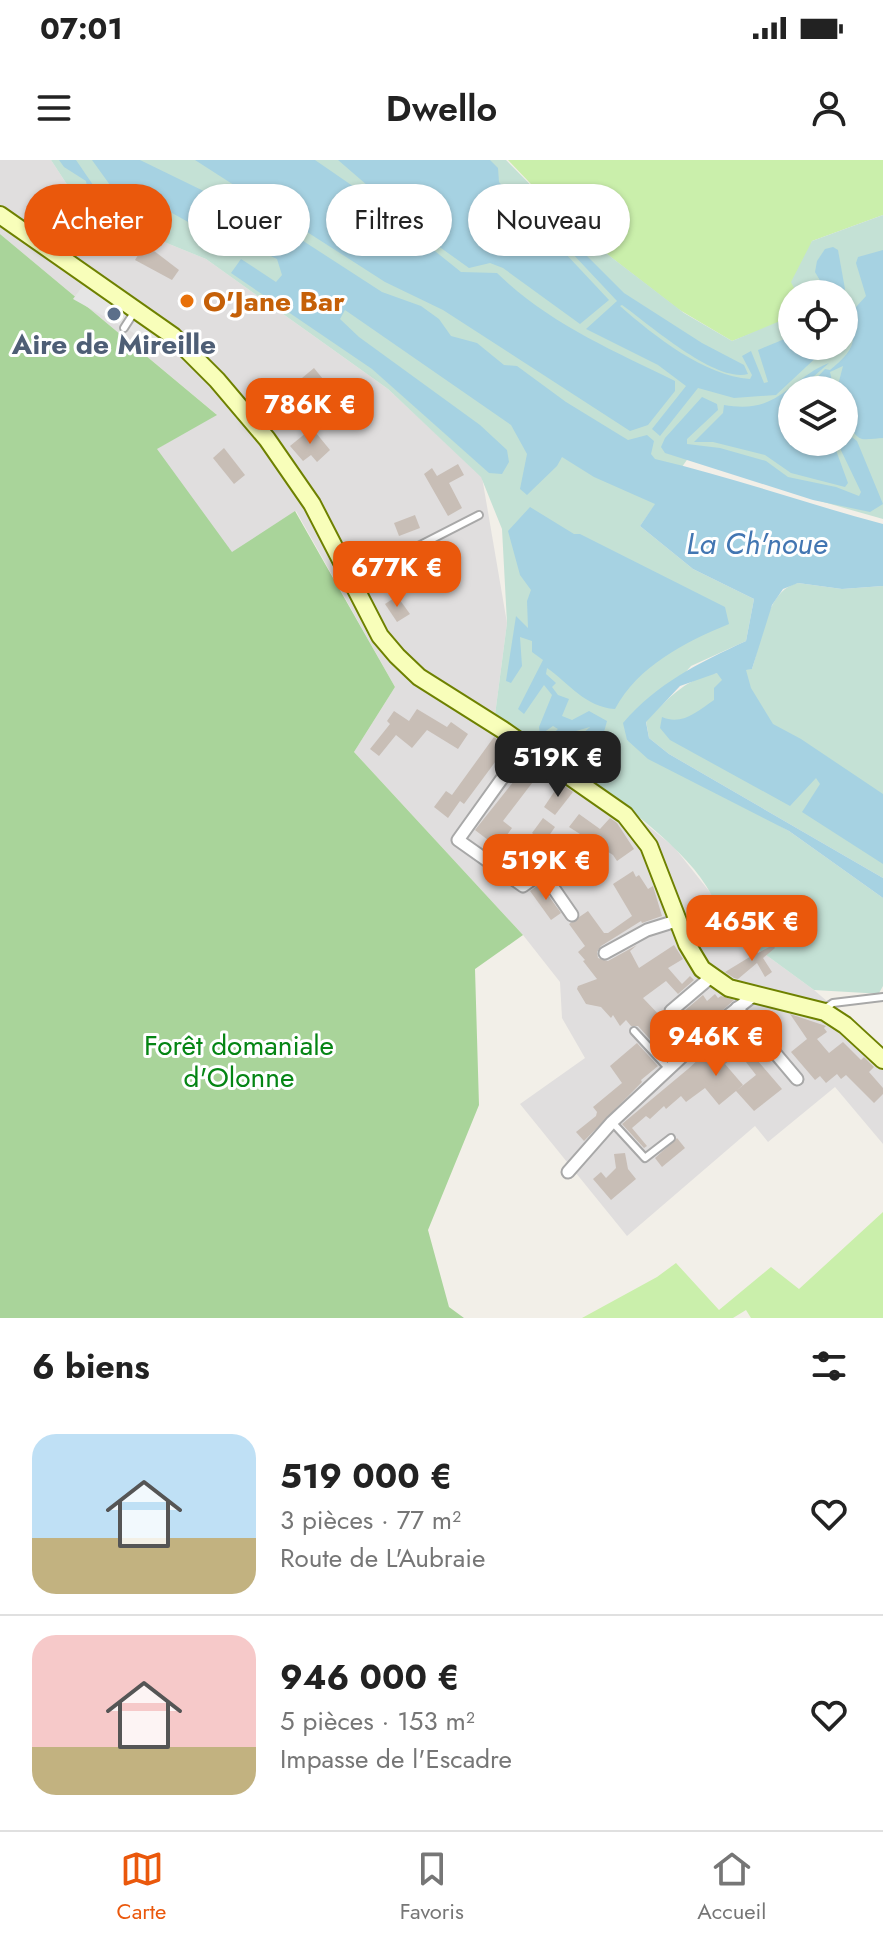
<!DOCTYPE html>
<html lang="fr">
<head>
<meta charset="utf-8">
<style>
	:root { --surface:#fff; --page:#f2f2f2; --text:#222; --muted:#767676; --line:#e0e0e0; --accent:#ea580c }
	body { margin:0; font-family:Jost,sans-serif; background:var(--page); color:var(--text); height:100vh; display:flex; flex-direction:column; font-size:30px; white-space:nowrap }
	* { box-sizing:border-box; margin:0 }
	p { font-size:26px; color:var(--muted) }
	.icon { flex:none; width:44px; height:44px; fill:none; stroke:currentColor; stroke-width:2; stroke-linecap:round; stroke-linejoin:round }
	.map { position:relative; height:1158px; overflow:hidden }
	.panel { display:flex; flex-direction:column; background:var(--surface); flex:1 }
	.panel>* { flex:none }
	.banner { position:absolute; left:24px; top:24px; width:836px; height:72px; display:flex; gap:16px }
	.controls { position:absolute; left:778px; top:120px; display:grid; gap:16px }
	.controls a { display:grid; place-items:center; width:80px; height:80px; border-radius:50%; background:var(--surface); box-shadow:0 2px 6px #0004; font-size:40px }
	.price { position:absolute; translate:-50% -68px; padding:0 18px; border-radius:16px; background:var(--accent); color:#fff; font-size:26px; line-height:52px; filter:drop-shadow(0 2px 4px #0008) }
	.price::after { content:''; position:absolute; left:50%; top:48px; width:24px; height:18px; margin-left:-12px; background:inherit; clip-path:polygon(0 0,100% 0,50% 100%) }
	.price.active { background:#222; color:#fff }
	ul { padding:0; list-style:none }
	li { display:flex; align-items:center; gap:24px; height:200px; padding:0 32px }
	li+li { border-top:2px solid var(--line) }
	li span { display:grid; place-items:center; flex:none; width:224px; height:160px; border-radius:24px; color:#555 }
	li>.icon { margin-inline-start:auto }
	span .icon { width:96px; height:96px; fill:#fffc; stroke-width:1 }
	li b { font-size:34px }
	h2 { display:flex; justify-content:space-between; align-items:center; height:96px; padding:0 32px; font-size:34px }
	.chip { padding:0 28px; border-radius:36px; background:var(--surface); box-shadow:0 2px 6px #0004; font-size:28px; line-height:72px }
	.chip.active { background:var(--accent); color:#fff }
	.status { display:flex; justify-content:space-between; align-items:center; height:56px; padding:0 40px; background:var(--surface); direction:ltr }
	.status svg { height:22px; fill:currentColor }
	header { display:flex; justify-content:space-between; align-items:center; height:104px; padding:0 32px; background:var(--surface); font-size:36px; font-weight:600 }
	.dock { display:flex; justify-content:space-around; align-items:center; height:112px; border-top:2px solid var(--line); background:var(--surface); font-size:22px; color:var(--muted) }
	.dock a { display:grid; justify-items:center; gap:4px }
	.dock .active { color:var(--accent) }
	.map>svg:first-child { display:block }
	.residential { fill:#e0dede }
	.grass { fill:#caefab }
	.forest { fill:#a9d49a }
	.wetland { fill:#c4e1d5; fill-rule:evenodd }
	.parking { fill:#e5e5e5 }
	.water { fill:#a6d2e2 }
	.building { fill:#c8beb6; fill-rule:evenodd }
	.lines { fill:none; stroke-linecap:round; stroke-linejoin:round }
	.lane-casing { stroke:#a8a8a8; stroke-width:10 }
	.street-casing { stroke:#a8a8a8; stroke-width:15 }
	.secondary-casing { stroke:#6e8100; stroke-width:20 }
	.lane { stroke:#fff; stroke-width:6 }
	.street { stroke:#fff; stroke-width:11 }
	.secondary { stroke:#f8feba; stroke-width:16 }
	.food-dot { fill:#e8710a; stroke:#fff; stroke-width:3 }
	.service-dot { fill:#5c6f8a; stroke:#fff; stroke-width:3 }
	.labels { text-anchor:middle; dominant-baseline:central; stroke-width:6; stroke-linejoin:round; paint-order:stroke }
	.food-label { font-size:28px; font-weight:bold; fill:#c56008; stroke:#fff; text-anchor:start }
	.service-label { font-size:28px; font-weight:bold; fill:#4e5e75; stroke:#fff }
	.park-label { font-size:28px; fill:#058514; stroke:#fff }
	.water-label { font-size:30px; font-style:italic; fill:#4276b2; stroke:#fff }
</style>
</head>
<body>
<div class="status"><b>07:01</b><svg viewBox="0 0 49 12"><path d="M0 12V9h3v3zM5 12V6h3v6zM10 12V3h3v9zM15 12V0h3v12zM26 1h20v11H26zM47 4h2v5h-2z"/></svg></div>
<header><svg class="icon" aria-label="menu" viewBox="0 0 24 24"><path d="M4 6h16M4 12h16M4 18h16"/></svg>Dwello<svg class="icon" aria-label="person" viewBox="0 0 24 24"><circle cx="12" cy="8" r="4"/><path d="M4 21q1-7 8-7t8 7"/></svg></header>
<div class="map">
<svg width="883" height="1158" viewBox="0 0 883 1158">
	<rect width="100%" height="100%" fill="#f2efe8"/>
	<path class="residential" d="M 0,0 L 51,0 L 83,49 L 206,99 L 388,229 L 482,317 L 507,463 L 495,555 L 616,640 L 674,687 L 713,736 L 715,764 L 747,781 L 814,830 L 883,889 L 883,984 L 835,927 L 768,982 L 755,966 L 627,1076 L 520,944 L 585,898 L 562,858 L 560,822 L 523,775 L 354,592 L 395,527 L 296,351 L 232,393 L 153,291 L 216,254 L 0,74 Z"/>
	<g class="grass">
		<path d="M 508,0 L 883,0 L 883,55 L 812,81 L 799,134 L 792,134 L 792,158 L 732,181 L 678,149 L 572,67 Z"/>
		<path d="M 883,1052 L 883,1158 L 751,1158 L 746,1150 L 733,1158 L 582,1158 L 657,1117 L 676,1103 L 719,1150 L 771,1107 L 799,1129 Z"/>
	</g>
	<path class="forest" d="M 0,74 L 217,255 L 157,289 L 232,392 L 295,351 L 395,527 L 354,592 L 523,775 L 475,809 L 479,945 L 428,1070 L 449,1147 L 464,1158 L 0,1158 Z"/>
	<g class="wetland">
		<path d="M 51,0 L 506,0 L 572,67 L 684,153 L 732,181 L 792,156 L 792,186 L 844,186 L 844,134 L 797,134 L 791,122 L 812,81 L 883,55 L 883,359 C 818,341 753,321 689,297 L 640,366 L 693,409 L 754,439 L 746,481 L 691,506 L 627,580 L 789,671 L 883,738 L 883,826 L 879,833 L 883,834 L 814,830 L 747,781 L 715,764 C 714,755 715,742 711,734 C 679,672 554,597 495,555 L 507,463 L 502,369 L 481,317 L 388,229 L 206,99 L 83,49 ZM 792,230 L 844,230 L 844,282 L 792,282 Z"/>
		<path d="M 798,423 L 842,429 L 883,426 L 883,718 L 669,594 L 649,578 L 646,561 C 684,522 696,512 752,509 C 761,482 766,430 798,423 Z"/>
	</g>
	<path class="parking" d="M 85,123 L 168,180 L 139,176 L 73,139 Z"/>
	<g class="water">
		<path d="M 59,0 L 76,0 L 104,41 L 96,51 L 79,34 L 87,27 L 86,21 L 64,7 Z"/>
		<path d="M 92,0 L 140,0 L 294,75 L 382,132 L 421,146 L 439,159 L 451,176 L 477,183 L 504,205 L 517,206 L 566,242 L 628,280 L 647,275 L 654,281 L 651,294 L 655,299 C 732,317 807,344 883,364 L 883,426 L 842,429 L 798,423 L 783,429 L 772,445 L 752,509 L 746,510 L 751,528 L 773,564 L 801,579 L 883,634 L 883,704 L 802,652 L 820,624 L 816,618 L 790,646 L 670,580 L 660,568 L 662,557 C 682,566 698,551 714,540 L 714,528 L 722,520 L 717,513 L 680,526 L 646,562 L 649,578 L 669,594 L 883,718 L 883,738 L 789,671 L 648,599 L 627,580 L 623,563 C 657,523 699,503 746,481 L 754,439 L 693,409 L 640,366 L 655,344 L 594,317 L 562,297 L 557,306 L 527,335 L 520,329 L 527,294 L 511,265 L 345,150 L 340,159 L 359,177 L 480,265 L 507,290 L 509,302 L 502,314 L 489,313 L 372,209 L 231,113 L 241,99 L 276,122 L 282,115 L 277,99 L 217,70 L 208,73 L 163,48 L 148,53 L 123,43 Z"/>
		<path d="M 195,0 L 315,0 L 360,31 L 461,112 L 497,113 C 548,163 612,190 675,221 L 675,231 L 648,265 L 630,271 L 443,150 L 385,122 Z"/>
		<path d="M 338,0 L 490,0 L 498,8 L 499,22 L 557,90 L 564,92 L 609,140 L 580,164 L 503,108 L 490,103 L 469,108 L 434,83 Z"/>
		<path d="M 833,87 L 838,90 L 845,129 L 842,134 L 828,134 L 815,112 L 817,101 L 825,89 Z"/>
		<path d="M 579,88 L 624,133 L 702,183 L 744,205 L 748,214 C 715,223 649,164 622,145 L 620,146 C 654,176 705,216 750,219 L 752,215 L 742,196 L 751,191 L 764,223 L 768,222 L 758,190 L 792,176 L 792,186 L 824,186 L 822,192 L 776,235 L 734,238 L 698,228 L 660,276 L 652,269 L 686,226 L 658,205 L 586,169 L 617,141 L 571,92 Z"/>
		<path d="M 883,90 L 883,278 C 877,278 868,280 862,279 C 848,275 844,243 844,230 L 840,230 L 838,225 L 843,206 L 830,212 L 834,230 L 813,230 L 812,223 L 825,209 L 830,210 C 849,194 861,183 847,157 L 866,136 L 856,103 L 858,97 Z"/>
		<path d="M 829,203 L 813,217 L 810,230 L 792,230 L 792,282 L 833,282 L 848,323 L 845,327 L 791,313 L 765,295 L 713,282 L 694,282 L 723,253 L 724,245 C 780,255 788,219 829,203 Z"/>
		<path d="M 702,237 L 717,244 L 718,250 L 687,279 L 687,284 L 720,288 L 766,301 L 788,317 L 836,327 L 859,336 L 861,332 L 837,282 L 844,282 L 844,264 L 848,274 L 857,281 L 883,344 L 870,352 L 813,340 L 665,293 L 661,287 L 665,278 Z"/>
		<path d="M 530,347 L 574,374 L 580,374 L 725,447 L 729,464 C 685,482 638,506 615,549 C 585,547 570,524 547,508 L 546,514 L 556,523 L 552,527 L 558,535 L 569,539 L 562,556 L 572,560 L 589,551 L 607,561 L 604,572 L 568,601 L 562,592 L 590,567 L 569,573 L 554,590 L 546,580 L 558,569 L 553,566 L 540,575 L 539,567 L 552,535 L 544,525 L 524,554 L 518,549 L 543,500 L 532,492 L 532,481 L 520,477 L 522,506 L 511,523 L 506,521 L 516,456 L 528,468 L 527,441 L 531,430 L 520,415 L 508,371 Z"/>
	</g>
	<g class="building">
		<path d="M 77,67 L 89,76 L 92,71 L 104,80 L 93,94 L 70,77 Z"/>
		<path d="M 145,84 L 179,110 L 172,120 L 135,100 Z"/>
		<path d="M 314,208 L 327,224 L 315,233 L 302,218 Z"/>
		<path d="M 312,268 L 330,290 L 317,302 L 311,295 L 303,301 L 290,286 Z"/>
		<path d="M 224,288 L 245,315 L 234,324 L 213,298 Z"/>
		<path d="M 458,304 L 464,315 L 449,323 L 462,348 L 448,356 L 424,314 L 432,308 L 437,316 Z"/>
		<path d="M 415,355 L 420,368 L 399,376 L 394,363 Z"/>
		<path d="M 397,436 L 410,454 L 397,462 L 385,444 Z"/>
		<path d="M 417,549 L 447,567 L 451,562 L 468,574 L 458,589 L 427,570 L 412,588 L 396,575 L 379,596 L 370,589 L 390,564 L 387,561 L 394,551 L 409,561 Z"/>
		<path d="M 494,577 L 507,586 L 464,644 L 460,641 L 448,658 L 434,647 L 446,631 L 452,635 Z"/>
		<path d="M 529,602 L 542,610 L 503,661 L 512,668 L 504,679 L 531,698 L 522,711 L 484,684 L 488,680 L 475,670 Z"/>
		<path d="M 560,623 L 573,632 L 555,655 L 544,647 Z"/>
		<path d="M 579,654 L 600,669 L 610,658 L 617,663 L 634,689 L 617,701 L 613,695 L 569,667 Z"/>
		<path d="M 543,658 L 555,667 L 544,683 L 532,673 Z"/>
		<path d="M 633,711 L 636,717 L 639,715 L 648,729 L 653,726 L 662,756 L 642,763 L 641,761 L 601,786 L 597,792 L 598,798 L 608,801 L 637,785 L 630,791 L 639,808 L 674,785 L 683,799 L 668,808 L 682,824 L 690,816 L 694,820 L 678,834 L 666,821 L 643,838 L 664,860 L 676,858 L 703,835 L 707,841 L 715,834 L 718,838 L 721,836 L 734,840 L 668,899 L 638,866 L 631,866 L 626,860 L 620,866 L 613,855 L 611,858 L 601,847 L 586,844 L 577,829 L 578,826 L 597,819 L 583,801 L 585,800 L 578,792 L 585,786 L 569,764 L 588,751 L 604,773 L 608,773 L 632,756 L 613,724 Z"/>
		<path d="M 540,724 L 561,753 L 551,760 L 530,731 Z"/>
		<path d="M 750,784 L 758,793 L 773,785 L 775,788 L 763,798 L 772,812 L 765,817 L 757,803 L 738,819 L 734,818 L 725,812 L 753,795 L 747,786 Z"/>
		<path d="M 790,854 L 826,866 L 824,868 L 827,872 L 817,879 L 829,893 L 843,882 L 861,900 L 864,897 L 874,907 L 869,912 L 883,928 L 883,934 L 874,943 L 846,915 L 841,919 L 837,914 L 826,923 L 820,916 L 815,920 L 791,892 L 807,879 Z"/>
		<path d="M 736,860 L 751,879 L 745,886 L 782,929 L 754,951 L 736,931 L 719,945 L 705,928 L 686,942 L 681,936 L 666,949 L 664,946 L 650,959 L 646,956 L 632,968 L 647,986 L 644,988 L 622,964 L 688,909 L 716,883 L 713,879 ZM 739,893 L 756,915 L 736,931 L 743,925 L 725,904 Z"/>
		<path d="M 637,883 L 658,906 L 641,920 L 642,922 L 584,981 L 576,972 L 596,956 L 597,952 L 593,947 L 622,923 L 610,906 Z"/>
		<path d="M 677,978 L 685,988 L 662,1007 L 655,998 Z"/>
		<path d="M 625,993 L 628,1009 L 636,1019 L 611,1040 L 593,1019 L 601,1012 L 606,1018 L 616,1008 L 614,994 Z"/>
	</g>
	<g class="lines">
		<defs>
			<g id="lane">
				<path d="M 124,168 L 135,151"/>
				<path d="M 354,419 L 479,355"/>
				<path d="M 824,849 L 833,843 L 883,837"/>
				<path d="M 634,871 L 669,909"/>
				<path d="M 612,962 L 645,998 L 671,978"/>
			</g>
			<g id="street">
				<path d="M 526,585 L 458,680 L 523,726 L 554,704 L 562,689"/>
				<path d="M 543,713 L 572,755"/>
				<path d="M 605,793 L 647,770 L 679,760"/>
				<path d="M 737,848 L 797,919"/>
				<path d="M 671,851 L 711,817"/>
				<path d="M 568,1012 L 612,962 L 716,865 L 753,836"/>
			</g>
			<path id="secondary" d="M 0,55 L 173,176 L 217,220 L 267,279 L 312,344 L 380,476 L 397,496 L 419,517 L 503,570 L 625,655 L 649,686 L 687,784 L 702,809 L 729,828 L 825,852 L 845,865 L 883,900"/>
		</defs>
		<use href="#lane" class="lane-casing"/>
		<use href="#street" class="street-casing"/>
		<use href="#secondary" class="secondary-casing"/>
		<use href="#lane" class="lane"/>
		<use href="#street" class="street"/>
		<use href="#secondary" class="secondary"/>
	</g>
	<circle class="food-dot" cx="187" cy="141" r="8"/>
	<circle class="service-dot" cx="114" cy="154" r="8"/>
	<g class="labels">
		<g class="food-label">
			<text x="203" y="141">O'Jane Bar</text>
		</g>
		<g class="service-label">
			<text x="114" y="184">Aire de Mireille</text>
		</g>
		<g class="park-label">
			<text x="239" y="885">Forêt domaniale<tspan x="239" dy="32">d'Olonne</tspan></text>
		</g>
		<g class="water-label">
			<text x="757" y="383">La Ch'noue</text>
		</g>
	</g>
</svg>
<div class="controls">
<a><svg class="icon" aria-label="locate" viewBox="0 0 24 24"><circle cx="12" cy="12" r="6"/><path d="M12 2v4M12 18v4M2 12h4M18 12h4"/></svg></a>
<a><svg class="icon" aria-label="layers" viewBox="0 0 24 24"><path d="M12 4l9 5-9 5-9-5zM3 14l9 5 9-5"/></svg></a>
</div>
<b class="price" style="left:310px;top:286px">786K €</b>
<b class="price" style="left:397px;top:449px">677K €</b>
<b class="price active" style="left:558px;top:639px">519K €</b>
<b class="price" style="left:546px;top:742px">519K €</b>
<b class="price" style="left:752px;top:803px">465K €</b>
<b class="price" style="left:716px;top:918px">946K €</b>
<div class="banner">
<a class="chip active">Acheter</a>
<a class="chip">Louer</a>
<a class="chip">Filtres</a>
<a class="chip">Nouveau</a>
</div>
</div>
<section class="panel">
<h2>6 biens<svg class="icon" aria-label="filters" viewBox="0 0 24 24"><path d="M4 7h16M4 17h16"/><circle cx="9" cy="7" r="2"/><circle cx="15" cy="17" r="2"/></svg></h2>
<ul>
<li><span style="background:linear-gradient(#bfe0f5 65%,#c2b280 0)"><svg class="icon" aria-label="home" viewBox="0 0 24 24"><path d="M3 11l9-7 9 7M6 9v11h12V9"/></svg></span><div><b>519 000 €</b><p>3 pièces · 77 m²</p><p>Route de L'Aubraie</p></div><svg class="icon" aria-label="heart" viewBox="0 0 24 24"><path d="M12 20l-8-8c-3-5 5-10 8-4 3-6 11-1 8 4z"/></svg></li>
<li><span style="background:linear-gradient(#f6c9c9 70%,#c2b280 0)"><svg class="icon" aria-label="home" viewBox="0 0 24 24"><path d="M3 11l9-7 9 7M6 9v11h12V9"/></svg></span><div><b>946 000 €</b><p>5 pièces · 153 m²</p><p>Impasse de l'Escadre</p></div><svg class="icon" aria-label="heart" viewBox="0 0 24 24"><path d="M12 20l-8-8c-3-5 5-10 8-4 3-6 11-1 8 4z"/></svg></li>
</ul>
</section>
<nav class="dock">
<a class="active"><svg class="icon" aria-label="map" viewBox="0 0 24 24"><path d="M3 6l6-2 6 2 6-2v14l-6 2-6-2-6 2zM9 4v14M15 6v14"/></svg>Carte</a>
<a><svg class="icon" aria-label="saved" viewBox="0 0 24 24"><path d="M7 4h10v16l-5-4-5 4z"/></svg>Favoris</a>
<a><svg class="icon" aria-label="home" viewBox="0 0 24 24"><path d="M3 11l9-7 9 7M6 9v11h12V9"/></svg>Accueil</a>
</nav>
</body>
</html>
